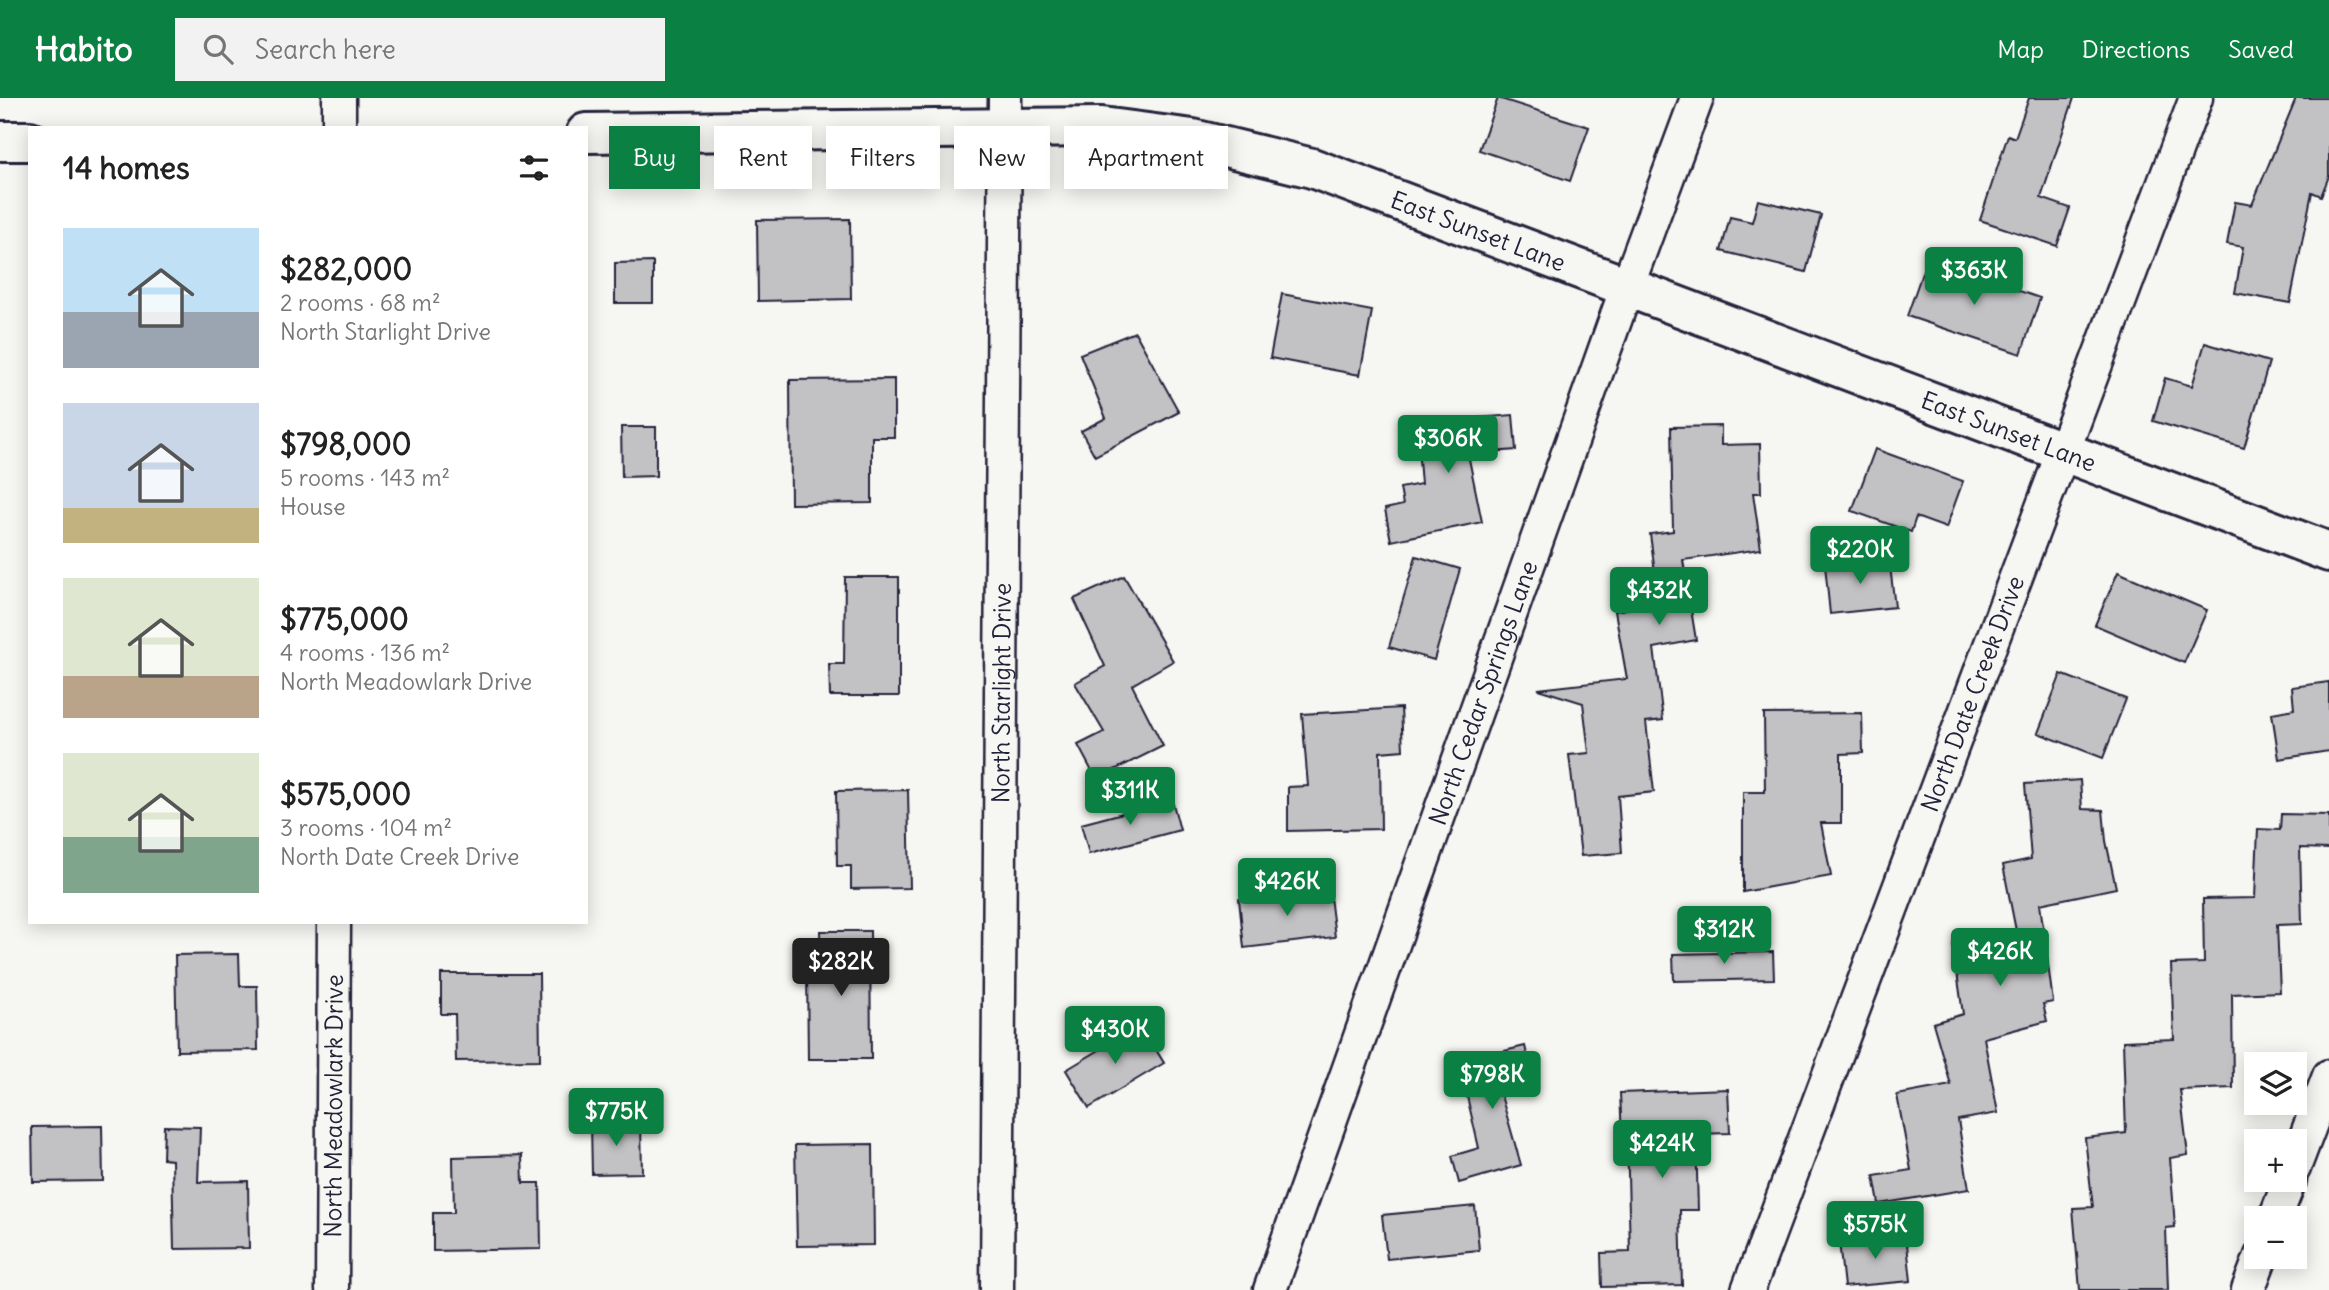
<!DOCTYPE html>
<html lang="en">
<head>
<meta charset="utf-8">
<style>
	:root { --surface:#fff; --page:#f2f2f2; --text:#222; --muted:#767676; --accent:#0b8043 }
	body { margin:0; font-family:Delius,sans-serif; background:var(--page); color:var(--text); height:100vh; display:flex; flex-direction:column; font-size:26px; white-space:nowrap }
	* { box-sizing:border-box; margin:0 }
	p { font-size:23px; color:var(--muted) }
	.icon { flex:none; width:38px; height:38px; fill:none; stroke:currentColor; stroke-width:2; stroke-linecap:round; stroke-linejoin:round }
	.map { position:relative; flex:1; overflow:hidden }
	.details { position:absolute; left:28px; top:28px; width:560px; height:798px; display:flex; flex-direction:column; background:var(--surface); border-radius:0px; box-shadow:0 4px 18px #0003 }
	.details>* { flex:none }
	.hud { position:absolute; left:609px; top:28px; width:665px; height:63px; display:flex; gap:14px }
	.controls { position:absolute; left:2244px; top:954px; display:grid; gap:14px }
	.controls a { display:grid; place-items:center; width:63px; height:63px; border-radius:0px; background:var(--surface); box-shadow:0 4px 18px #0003; font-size:35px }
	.price { position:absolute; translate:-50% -60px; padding:0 16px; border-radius:7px; background:var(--accent); color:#fff; font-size:23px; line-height:46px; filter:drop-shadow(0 2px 4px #0008) }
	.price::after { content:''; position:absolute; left:50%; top:42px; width:21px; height:16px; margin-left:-10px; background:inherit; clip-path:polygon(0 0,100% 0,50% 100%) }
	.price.selected { background:#222; color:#fff }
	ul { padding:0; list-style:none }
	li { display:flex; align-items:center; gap:21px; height:175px; padding:0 35px }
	li span { display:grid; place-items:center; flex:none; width:196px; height:140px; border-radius:0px; color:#555 }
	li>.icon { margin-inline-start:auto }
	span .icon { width:84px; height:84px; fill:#fffc; stroke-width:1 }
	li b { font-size:30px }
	h2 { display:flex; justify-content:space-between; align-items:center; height:84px; padding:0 35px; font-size:30px }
	.pill { padding:0 24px; border-radius:0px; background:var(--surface); box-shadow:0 4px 18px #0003; font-size:24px; line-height:63px }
	.pill.selected { background:var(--accent); color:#fff }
	header { display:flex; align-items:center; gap:42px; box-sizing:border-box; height:98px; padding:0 35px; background:var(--accent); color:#fff }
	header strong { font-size:33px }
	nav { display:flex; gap:38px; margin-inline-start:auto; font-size:24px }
	.search { width:490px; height:63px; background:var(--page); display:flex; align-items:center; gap:18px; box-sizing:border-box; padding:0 24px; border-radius:0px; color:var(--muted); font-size:26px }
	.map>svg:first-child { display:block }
	.building { fill:#c2c2c4; stroke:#22223b; stroke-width:2 }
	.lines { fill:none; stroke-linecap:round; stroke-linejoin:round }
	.minor-casing { stroke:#22223b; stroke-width:37 }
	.tertiary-casing { stroke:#22223b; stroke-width:44 }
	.minor { stroke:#f6f6f2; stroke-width:32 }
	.tertiary { stroke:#f6f6f2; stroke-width:38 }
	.labels { text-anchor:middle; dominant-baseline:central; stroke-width:5; stroke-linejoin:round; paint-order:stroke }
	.street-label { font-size:24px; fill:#22223b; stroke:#f6f6f2 }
</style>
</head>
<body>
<header>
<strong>Habito</strong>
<div class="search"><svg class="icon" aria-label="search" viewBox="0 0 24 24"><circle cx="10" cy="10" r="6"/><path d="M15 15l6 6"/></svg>Search here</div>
<nav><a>Map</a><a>Directions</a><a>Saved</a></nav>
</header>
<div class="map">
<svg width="2329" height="1192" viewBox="0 0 2329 1192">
	<rect width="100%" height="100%" fill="#f6f6f2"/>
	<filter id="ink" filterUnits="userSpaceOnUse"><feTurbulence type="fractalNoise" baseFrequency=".0143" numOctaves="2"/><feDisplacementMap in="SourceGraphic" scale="14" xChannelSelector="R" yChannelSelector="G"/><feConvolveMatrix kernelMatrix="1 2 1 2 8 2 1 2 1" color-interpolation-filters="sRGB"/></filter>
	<g filter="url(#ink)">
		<g class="building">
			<path d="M 1498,0 L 1589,29 L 1570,83 L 1479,52 Z"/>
			<path d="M 2029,0 L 2074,0 L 2041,100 L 2070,110 L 2057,148 L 1980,122 L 2008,37 L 2015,40 Z"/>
			<path d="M 2296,0 L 2329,0 L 2329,78 L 2321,98 L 2312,94 L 2290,205 L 2235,195 L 2243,149 L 2227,146 L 2235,104 L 2252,107 Z"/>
			<path d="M 1758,102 L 1821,117 L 1806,174 L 1721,153 L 1730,119 L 1752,124 Z"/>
			<path d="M 850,121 L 851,201 L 758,203 L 757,122 Z"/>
			<path d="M 1927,161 L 2040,200 L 2021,256 L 1907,218 Z"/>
			<path d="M 653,164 L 653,205 L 615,205 L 615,165 Z"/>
			<path d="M 1282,196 L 1372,213 L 1360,277 L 1270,260 Z"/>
			<path d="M 1135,234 L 1179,314 L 1095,358 L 1081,333 L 1106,320 L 1080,256 Z"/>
			<path d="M 2205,245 L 2269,264 L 2244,350 L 2153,323 L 2165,280 L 2192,288 Z"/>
			<path d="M 894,281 L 894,339 L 872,339 L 872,405 L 791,406 L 790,282 Z"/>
			<path d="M 1513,317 L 1516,352 L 1468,356 L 1482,424 L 1391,443 L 1385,411 L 1403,407 L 1400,390 L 1421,386 L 1416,325 Z"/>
			<path d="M 1721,328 L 1721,347 L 1760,346 L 1761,395 L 1753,395 L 1761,451 L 1683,462 L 1696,542 L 1654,550 L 1663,622 L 1646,624 L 1654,694 L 1618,698 L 1622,755 L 1581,758 L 1569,657 L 1589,655 L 1583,605 L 1538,591 L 1627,581 L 1615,513 L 1659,505 L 1650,436 L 1673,433 L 1671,329 Z"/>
			<path d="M 621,329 L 656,329 L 656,378 L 622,379 Z"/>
			<path d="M 1875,351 L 1963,383 L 1946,430 L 1916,419 L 1911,434 L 1852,413 Z"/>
			<path d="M 1416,458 L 1460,471 L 1434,562 L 1389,549 Z"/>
			<path d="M 1889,460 L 1895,509 L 1830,516 L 1825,467 Z"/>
			<path d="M 2118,474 L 2207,512 L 2184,565 L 2095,527 Z"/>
			<path d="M 1124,478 L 1173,563 L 1132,587 L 1163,648 L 1096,681 L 1078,647 L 1104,634 L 1075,585 L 1105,568 L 1074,501 Z"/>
			<path d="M 845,479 L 899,479 L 899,598 L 830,598 L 829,566 L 844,566 Z"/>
			<path d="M 2061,576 L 2126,601 L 2103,660 L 2038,635 Z"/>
			<path d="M 2329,584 L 2329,653 L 2279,661 L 2272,615 L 2294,611 L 2292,589 Z"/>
			<path d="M 1401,610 L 1403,652 L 1380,654 L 1381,731 L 1288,733 L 1288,689 L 1308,688 L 1302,616 Z"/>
			<path d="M 1862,615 L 1863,655 L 1841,656 L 1841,725 L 1821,725 L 1831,778 L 1743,794 L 1743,694 L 1765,694 L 1764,616 Z"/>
			<path d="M 2080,682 L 2082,711 L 2103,712 L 2106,743 L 2116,790 L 2040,806 L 2053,904 L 2043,906 L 2047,923 L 1984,940 L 1998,1015 L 1958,1022 L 1969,1091 L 1879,1106 L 1874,1078 L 1911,1072 L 1897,997 L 1951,987 L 1933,925 L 1963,916 L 1953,846 L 2017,838 L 2003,767 L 2031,761 L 2025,686 Z"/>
			<path d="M 908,692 L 910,790 L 851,791 L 851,768 L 837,768 L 836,693 Z"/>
			<path d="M 1172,702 L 1180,732 L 1089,756 L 1081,726 Z"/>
			<path d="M 2281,716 L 2329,717 L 2329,751 L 2300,750 L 2302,826 L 2277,827 L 2280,894 L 2232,896 L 2233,990 L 2180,992 L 2188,1057 L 2170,1060 L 2175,1129 L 2166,1130 L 2168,1192 L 2080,1192 L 2073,1110 L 2093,1109 L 2085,1040 L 2126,1035 L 2123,943 L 2174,941 L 2171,866 L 2204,865 L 2203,801 L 2255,800 L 2258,731 L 2280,732 Z"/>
			<path d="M 1329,790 L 1335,839 L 1244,850 L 1239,801 Z"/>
			<path d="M 820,833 L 870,833 L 871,961 L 808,961 L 807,870 L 821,870 Z"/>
			<path d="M 1773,854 L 1774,881 L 1674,883 L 1673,856 Z"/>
			<path d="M 239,856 L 240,888 L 257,888 L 258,952 L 177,953 L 175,857 Z"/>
			<path d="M 441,876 L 539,876 L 540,962 L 456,963 L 455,916 L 441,916 Z"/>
			<path d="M 1141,927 L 1164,965 L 1089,1010 L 1066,972 Z"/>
			<path d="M 1525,948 L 1534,986 L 1500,994 L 1521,1067 L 1459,1085 L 1452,1058 L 1479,1050 L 1459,964 Z"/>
			<path d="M 1728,991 L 1730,1035 L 1696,1036 L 1698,1112 L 1680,1112 L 1682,1187 L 1602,1189 L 1601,1155 L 1630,1154 L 1627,1038 L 1622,1038 L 1620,995 Z"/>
			<path d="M 641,1024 L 642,1075 L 592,1076 L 591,1025 Z"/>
			<path d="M 102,1028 L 103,1083 L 33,1084 L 32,1029 Z"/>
			<path d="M 164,1028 L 200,1029 L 198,1084 L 248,1083 L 249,1150 L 174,1151 L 172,1062 L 163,1061 Z"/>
			<path d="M 873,1046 L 874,1147 L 797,1148 L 795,1047 Z"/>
			<path d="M 522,1057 L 523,1085 L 540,1085 L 541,1151 L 433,1153 L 433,1115 L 454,1115 L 453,1059 Z"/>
			<path d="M 1475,1108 L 1479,1152 L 1387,1161 L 1382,1117 Z"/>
			<path d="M 1906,1137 L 1911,1183 L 1844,1189 L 1839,1143 Z"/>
		</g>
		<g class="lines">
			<defs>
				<g id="minor">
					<path d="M 339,30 L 339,0"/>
					<path d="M 2294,1070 L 2329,978"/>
					<path d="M 2275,1120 L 2290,1082"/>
					<path id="s1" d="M 332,1192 L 334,824"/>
					<path id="s2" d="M 997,1192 L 1005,0"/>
					<path id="s3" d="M 1270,1192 L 1627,189 L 1697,0"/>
					<path id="s4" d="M 1748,1192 L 2196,0"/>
					<path d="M 2248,1192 L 2261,1158"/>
				</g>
				<g id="tertiary">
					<path id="s5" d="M 586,35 L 1102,29 L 1193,41 L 1312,70 L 2329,454"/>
					<path d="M 0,43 L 30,43"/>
				</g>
			</defs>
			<use href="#minor" class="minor-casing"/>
			<use href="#tertiary" class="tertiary-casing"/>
			<use href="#minor" class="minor"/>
			<use href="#tertiary" class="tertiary"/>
		</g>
	</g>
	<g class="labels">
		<g class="street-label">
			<text stroke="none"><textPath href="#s5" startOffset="908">East Sunset Lane</textPath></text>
			<text stroke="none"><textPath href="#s5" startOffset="1475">East Sunset Lane</textPath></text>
			<text stroke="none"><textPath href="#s2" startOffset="597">North Starlight Drive</textPath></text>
			<text stroke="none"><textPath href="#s3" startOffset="634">North Cedar Springs Lane</textPath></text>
			<text stroke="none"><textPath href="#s4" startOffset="637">North Date Creek Drive</textPath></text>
			<text stroke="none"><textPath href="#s1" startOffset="184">North Meadowlark Drive</textPath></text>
		</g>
	</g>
</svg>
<div class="controls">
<a><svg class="icon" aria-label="layers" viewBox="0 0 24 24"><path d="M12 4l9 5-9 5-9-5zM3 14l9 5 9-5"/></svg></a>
<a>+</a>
<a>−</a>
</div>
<b class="price" style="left:1974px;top:209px">$363K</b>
<b class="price" style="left:1448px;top:377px">$306K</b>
<b class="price" style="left:1860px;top:488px">$220K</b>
<b class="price" style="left:1659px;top:529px">$432K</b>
<b class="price" style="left:1130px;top:729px">$311K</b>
<b class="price" style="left:1287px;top:820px">$426K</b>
<b class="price" style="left:1724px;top:868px">$312K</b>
<b class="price" style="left:2000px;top:890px">$426K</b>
<b class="price selected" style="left:841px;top:900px">$282K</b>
<b class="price" style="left:1115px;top:968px">$430K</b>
<b class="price" style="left:1492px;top:1013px">$798K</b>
<b class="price" style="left:616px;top:1050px">$775K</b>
<b class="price" style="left:1662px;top:1082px">$424K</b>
<b class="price" style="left:1875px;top:1163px">$575K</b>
<div class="hud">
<a class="pill selected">Buy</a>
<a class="pill">Rent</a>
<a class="pill">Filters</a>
<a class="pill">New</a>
<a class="pill">Apartment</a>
</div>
<section class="details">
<h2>14 homes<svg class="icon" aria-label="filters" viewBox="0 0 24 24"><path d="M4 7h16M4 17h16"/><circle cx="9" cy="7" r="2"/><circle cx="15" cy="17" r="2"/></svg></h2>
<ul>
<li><span style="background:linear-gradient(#bfe0f5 60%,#9aa5b1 0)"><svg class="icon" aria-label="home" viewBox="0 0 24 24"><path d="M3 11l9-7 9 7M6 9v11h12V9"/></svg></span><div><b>$282,000</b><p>2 rooms · 68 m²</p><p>North Starlight Drive</p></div></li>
<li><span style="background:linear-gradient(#c9d6e8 75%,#c2b280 0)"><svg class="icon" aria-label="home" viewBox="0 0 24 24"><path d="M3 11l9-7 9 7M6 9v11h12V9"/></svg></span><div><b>$798,000</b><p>5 rooms · 143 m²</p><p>House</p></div></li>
<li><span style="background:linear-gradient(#dfe7d0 70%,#b9a48a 0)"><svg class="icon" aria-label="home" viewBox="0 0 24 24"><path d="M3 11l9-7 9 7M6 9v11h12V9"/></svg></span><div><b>$775,000</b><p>4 rooms · 136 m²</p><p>North Meadowlark Drive</p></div></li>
<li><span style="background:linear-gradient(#dfe7d0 60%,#7fa58c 0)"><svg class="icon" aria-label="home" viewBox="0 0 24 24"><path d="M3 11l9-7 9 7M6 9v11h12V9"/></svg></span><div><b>$575,000</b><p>3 rooms · 104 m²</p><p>North Date Creek Drive</p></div></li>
</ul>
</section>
</div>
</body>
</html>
